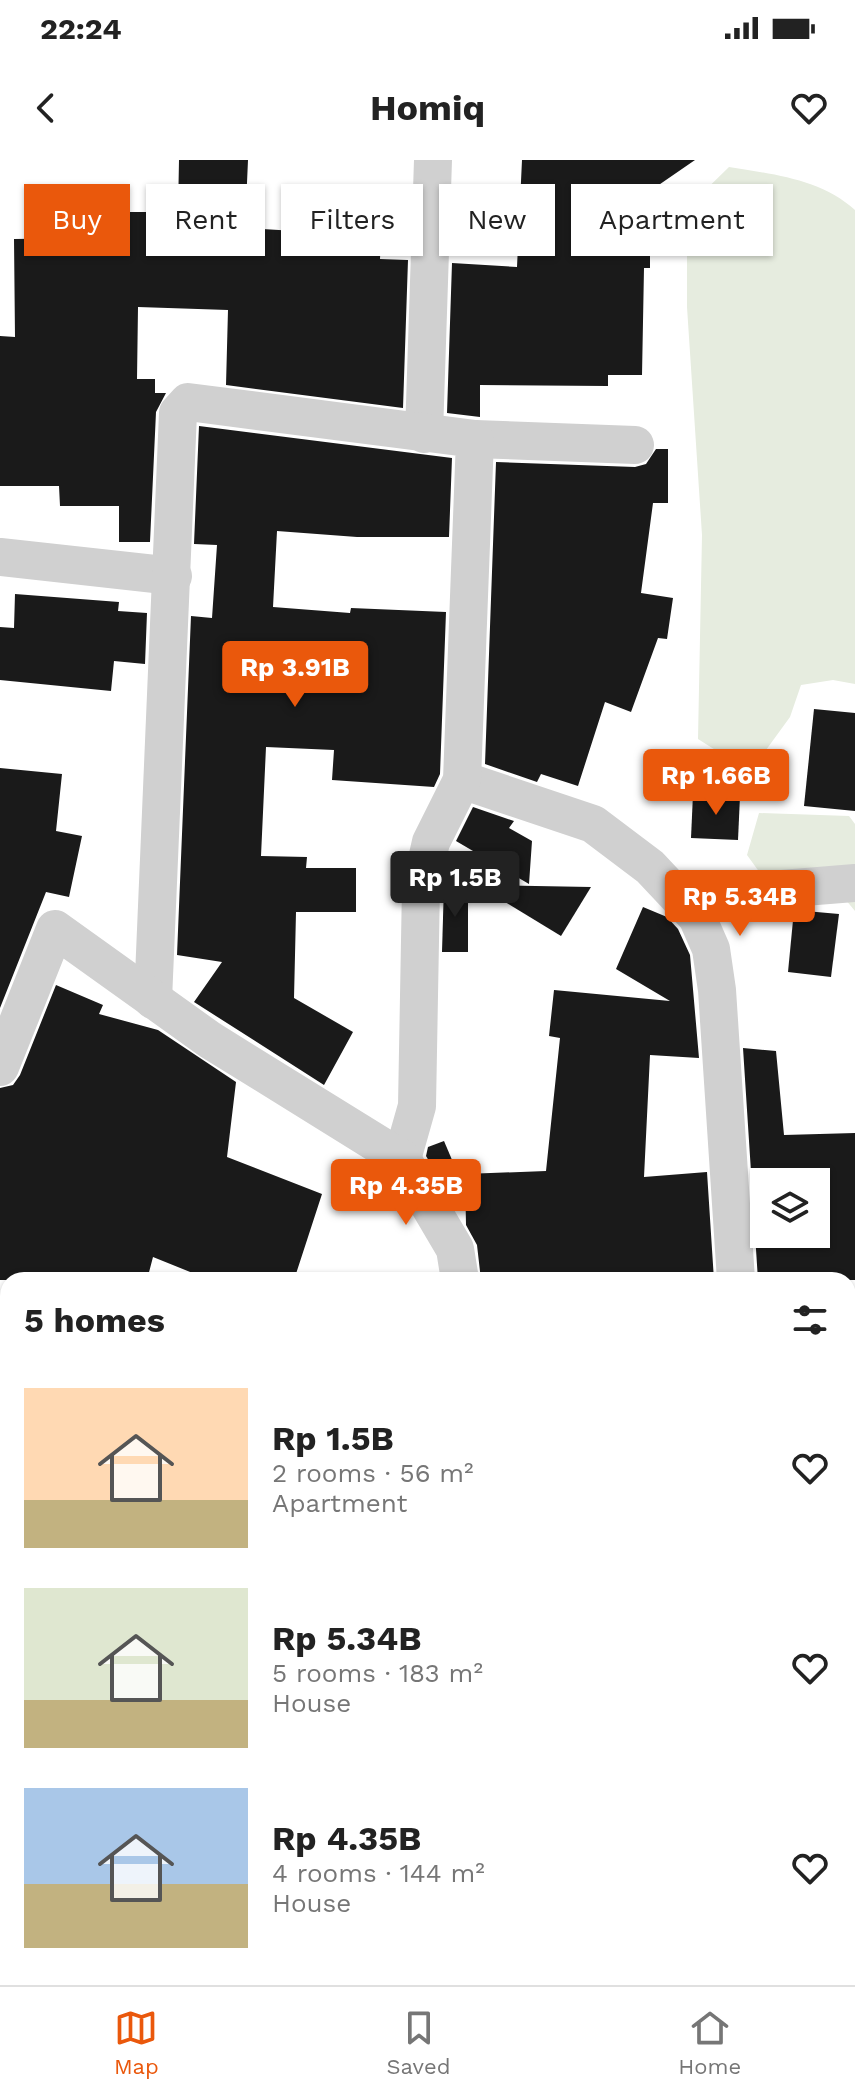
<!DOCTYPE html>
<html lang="en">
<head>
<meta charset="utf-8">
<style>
	:root { --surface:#fff; --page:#f2f2f2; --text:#222; --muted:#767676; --line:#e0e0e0; --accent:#ea580c }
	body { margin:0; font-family:"Work Sans",sans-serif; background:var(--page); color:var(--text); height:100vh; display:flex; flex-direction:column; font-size:30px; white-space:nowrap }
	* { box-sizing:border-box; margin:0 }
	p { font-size:26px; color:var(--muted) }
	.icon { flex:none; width:44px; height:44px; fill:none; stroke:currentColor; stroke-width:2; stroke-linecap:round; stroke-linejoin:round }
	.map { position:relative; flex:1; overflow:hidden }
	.side { position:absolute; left:0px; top:1112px; width:856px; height:714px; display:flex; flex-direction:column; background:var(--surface); border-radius:24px 24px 0 0; box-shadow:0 2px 6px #0004 }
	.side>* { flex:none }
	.top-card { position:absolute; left:24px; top:24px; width:808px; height:72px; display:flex; gap:16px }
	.tools { position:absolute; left:750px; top:1008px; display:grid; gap:16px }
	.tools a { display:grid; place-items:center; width:80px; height:80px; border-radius:0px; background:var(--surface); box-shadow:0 2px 6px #0004; font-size:40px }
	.price { position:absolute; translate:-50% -68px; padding:0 18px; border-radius:8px; background:var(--accent); color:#fff; font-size:26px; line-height:52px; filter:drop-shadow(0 2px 4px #0008) }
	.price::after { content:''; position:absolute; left:50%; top:48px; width:24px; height:18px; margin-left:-12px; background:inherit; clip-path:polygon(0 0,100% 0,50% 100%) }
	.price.selected { background:#222; color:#fff }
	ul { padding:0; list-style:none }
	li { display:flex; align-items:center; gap:24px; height:200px; padding:0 24px }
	li span { display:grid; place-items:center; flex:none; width:224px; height:160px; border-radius:0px; color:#555 }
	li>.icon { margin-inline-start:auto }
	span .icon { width:96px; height:96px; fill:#fffc; stroke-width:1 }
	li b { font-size:34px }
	h2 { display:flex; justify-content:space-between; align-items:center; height:96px; padding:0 24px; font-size:34px }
	.chip { padding:0 28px; border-radius:0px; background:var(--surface); box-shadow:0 2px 6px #0004; font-size:28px; line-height:72px }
	.chip.selected { background:var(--accent); color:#fff }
	.status { display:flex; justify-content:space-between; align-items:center; height:56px; padding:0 40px; background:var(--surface); direction:ltr }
	.status svg { height:22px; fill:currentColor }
	header { display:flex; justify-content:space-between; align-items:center; height:104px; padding:0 24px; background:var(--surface); font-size:36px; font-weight:700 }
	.menu { display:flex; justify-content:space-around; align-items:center; height:112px; border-top:2px solid var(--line); background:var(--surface); font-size:22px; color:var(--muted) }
	.menu a { display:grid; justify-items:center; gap:4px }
	.menu .selected { color:var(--accent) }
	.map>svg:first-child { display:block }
	.green { fill:#e6ecdf }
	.building { fill:#1a1a1a; fill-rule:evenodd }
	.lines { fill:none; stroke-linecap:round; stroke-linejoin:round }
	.street { stroke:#d0d0d0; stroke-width:38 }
</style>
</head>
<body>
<div class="status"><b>22:24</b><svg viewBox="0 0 49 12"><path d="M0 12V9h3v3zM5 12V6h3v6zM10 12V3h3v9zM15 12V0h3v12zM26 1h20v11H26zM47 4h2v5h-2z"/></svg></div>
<header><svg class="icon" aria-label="back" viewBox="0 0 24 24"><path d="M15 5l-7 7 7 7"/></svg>Homiq<svg class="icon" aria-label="heart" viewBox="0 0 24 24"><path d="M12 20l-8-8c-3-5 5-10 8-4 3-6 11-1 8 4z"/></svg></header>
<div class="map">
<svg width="855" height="1825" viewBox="0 0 855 1825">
	<rect width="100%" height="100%" fill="#fff"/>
	<g class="green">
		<path d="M 729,7 C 772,14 821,19 855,50 L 855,524 L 833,520 L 801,525 L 790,557 L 750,612 L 698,579 L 702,375 L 687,147 L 687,48 Z"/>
		<path d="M 759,653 L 849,656 L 855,664 L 855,751 L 845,739 L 771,728 L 747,695 Z"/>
		<path d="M 855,1483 L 855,1566 L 848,1569 L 848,1493 Z"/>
		<path d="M 855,1631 L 855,1825 L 536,1825 L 539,1818 L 848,1818 L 848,1636 Z"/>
	</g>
	<g class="building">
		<path d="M 179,0 L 248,0 L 245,68 L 312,72 L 314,31 L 383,32 L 380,99 L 408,100 L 403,248 L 226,225 L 228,150 L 138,147 L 137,219 L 155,219 L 155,233 L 166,233 L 156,252 L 150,382 L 119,382 L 119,346 L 60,346 L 59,326 L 0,326 L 0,176 L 15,177 L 14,79 L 91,78 L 91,52 L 178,52 Z"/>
		<path d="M 522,0 L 695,0 L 650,31 L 650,108 L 644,108 L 642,215 L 608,215 L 608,226 L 480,225 L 480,257 L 447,253 L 452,103 L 517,107 Z"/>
		<path d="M 199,266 L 452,298 L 449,377 L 357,377 L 277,371 L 273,447 L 350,453 L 351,448 L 446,452 L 440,614 L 434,627 L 332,620 L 334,590 L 266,587 L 261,696 L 307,697 L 306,708 L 356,708 L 356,752 L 296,752 L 294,838 L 353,872 L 324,925 L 194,842 L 222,802 L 177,795 L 191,456 L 212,458 L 217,385 L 194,384 Z"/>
		<path d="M 656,289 L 668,289 L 668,343 L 653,343 L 641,433 L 673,438 L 667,479 L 658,478 L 631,552 L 605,542 L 578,626 L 541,614 L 537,622 L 485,604 L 496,302 L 635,307 L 646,304 Z"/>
		<path d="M 15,434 L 119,442 L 118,451 L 147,453 L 145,504 L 114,501 L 111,531 L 0,520 L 0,467 L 14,468 Z"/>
		<path d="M 814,549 L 855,553 L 855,651 L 804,646 Z"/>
		<path d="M 0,608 L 62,614 L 56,671 L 82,676 L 69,737 L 46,732 L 0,848 Z"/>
		<path d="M 693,634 L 740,636 L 738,680 L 691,678 Z"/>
		<path d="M 473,647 L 514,661 L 509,668 L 532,681 L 529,724 L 456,681 Z"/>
		<path d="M 444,724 L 468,725 L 468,792 L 442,792 Z"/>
		<path d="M 477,725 L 591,727 L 561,776 Z"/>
		<path d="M 643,747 L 667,757 L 678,769 L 690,795 L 699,898 L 650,895 L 644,1017 L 707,1012 L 714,1120 L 481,1120 L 477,1085 L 466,1065 L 465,1014 L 546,1011 L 560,878 L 549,876 L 554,830 L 670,841 L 616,809 Z"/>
		<path d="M 794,750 L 839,754 L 831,817 L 788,812 Z"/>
		<path d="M 56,825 L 103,845 L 99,854 L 158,870 L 236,922 L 227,997 L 322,1034 L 294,1120 L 210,1120 L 153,1097 L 147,1120 L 0,1120 L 0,928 L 13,925 L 20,915 Z"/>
		<path d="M 743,888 L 776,891 L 784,975 L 855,973 L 855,1120 L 758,1120 ZM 764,1022 L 816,1022 L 816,1074 L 764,1074 Z"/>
		<path d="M 444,981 L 458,1014 L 441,1021 L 426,996 L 428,987 Z"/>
	</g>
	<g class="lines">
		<g class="street">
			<path d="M 424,274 L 433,0"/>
			<path d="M 475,279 L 635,285"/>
			<path d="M 0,397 L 173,416"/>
			<path d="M 462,620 L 593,664 L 650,707 L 697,757 L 711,789 L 717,830 L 736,1120"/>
			<path d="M 681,737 L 855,723"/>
			<path d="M 153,840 L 178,253 L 188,242 L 475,279 L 462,620 L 431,682 L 421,726 L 417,946 L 402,999"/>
			<path d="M 0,907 L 55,769 L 210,880 L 402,999 L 455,1089 L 460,1120"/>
			<path d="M 0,1267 L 8,1269"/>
			<path d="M 0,1574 L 8,1588"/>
			<path d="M 848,1634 L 855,1632"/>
			<path d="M 338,1825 L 341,1818"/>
		</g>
	</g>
</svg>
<div class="tools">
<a><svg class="icon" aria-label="layers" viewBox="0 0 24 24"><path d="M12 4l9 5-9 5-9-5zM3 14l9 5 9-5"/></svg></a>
</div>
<b class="price" style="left:295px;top:549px">Rp 3.91B</b>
<b class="price" style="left:716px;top:657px">Rp 1.66B</b>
<b class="price selected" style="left:455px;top:759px">Rp 1.5B</b>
<b class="price" style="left:740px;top:778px">Rp 5.34B</b>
<b class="price" style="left:406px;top:1067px">Rp 4.35B</b>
<div class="top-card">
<a class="chip selected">Buy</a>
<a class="chip">Rent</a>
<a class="chip">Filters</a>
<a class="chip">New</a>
<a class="chip">Apartment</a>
</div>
<section class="side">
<h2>5 homes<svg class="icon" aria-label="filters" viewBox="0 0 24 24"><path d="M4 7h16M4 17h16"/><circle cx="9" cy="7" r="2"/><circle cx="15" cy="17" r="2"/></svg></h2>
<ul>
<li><span style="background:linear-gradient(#ffd9b3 70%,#c2b280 0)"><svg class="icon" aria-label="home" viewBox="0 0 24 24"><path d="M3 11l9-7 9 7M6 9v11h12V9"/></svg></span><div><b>Rp 1.5B</b><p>2 rooms · 56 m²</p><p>Apartment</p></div><svg class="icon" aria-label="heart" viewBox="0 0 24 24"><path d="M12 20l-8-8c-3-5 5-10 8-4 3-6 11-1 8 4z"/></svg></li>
<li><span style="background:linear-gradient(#dfe7d0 70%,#c2b280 0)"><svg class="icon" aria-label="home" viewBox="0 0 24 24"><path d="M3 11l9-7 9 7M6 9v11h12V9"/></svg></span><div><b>Rp 5.34B</b><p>5 rooms · 183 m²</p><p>House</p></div><svg class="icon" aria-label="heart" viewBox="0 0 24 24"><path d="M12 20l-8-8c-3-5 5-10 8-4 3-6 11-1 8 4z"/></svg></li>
<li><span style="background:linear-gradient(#a9c7e8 60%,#c2b280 0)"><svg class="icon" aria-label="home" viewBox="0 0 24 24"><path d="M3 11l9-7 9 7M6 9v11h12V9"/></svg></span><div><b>Rp 4.35B</b><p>4 rooms · 144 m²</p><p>House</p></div><svg class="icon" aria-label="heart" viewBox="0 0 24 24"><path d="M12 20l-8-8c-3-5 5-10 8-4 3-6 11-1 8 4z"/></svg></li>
</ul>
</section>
</div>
<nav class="menu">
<a class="selected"><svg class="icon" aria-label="map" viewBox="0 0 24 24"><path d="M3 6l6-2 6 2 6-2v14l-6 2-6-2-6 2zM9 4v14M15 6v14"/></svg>Map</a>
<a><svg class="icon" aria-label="saved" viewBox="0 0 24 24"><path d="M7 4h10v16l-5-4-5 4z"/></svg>Saved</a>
<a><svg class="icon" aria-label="home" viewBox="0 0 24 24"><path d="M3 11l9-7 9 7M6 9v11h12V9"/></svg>Home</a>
</nav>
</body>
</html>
